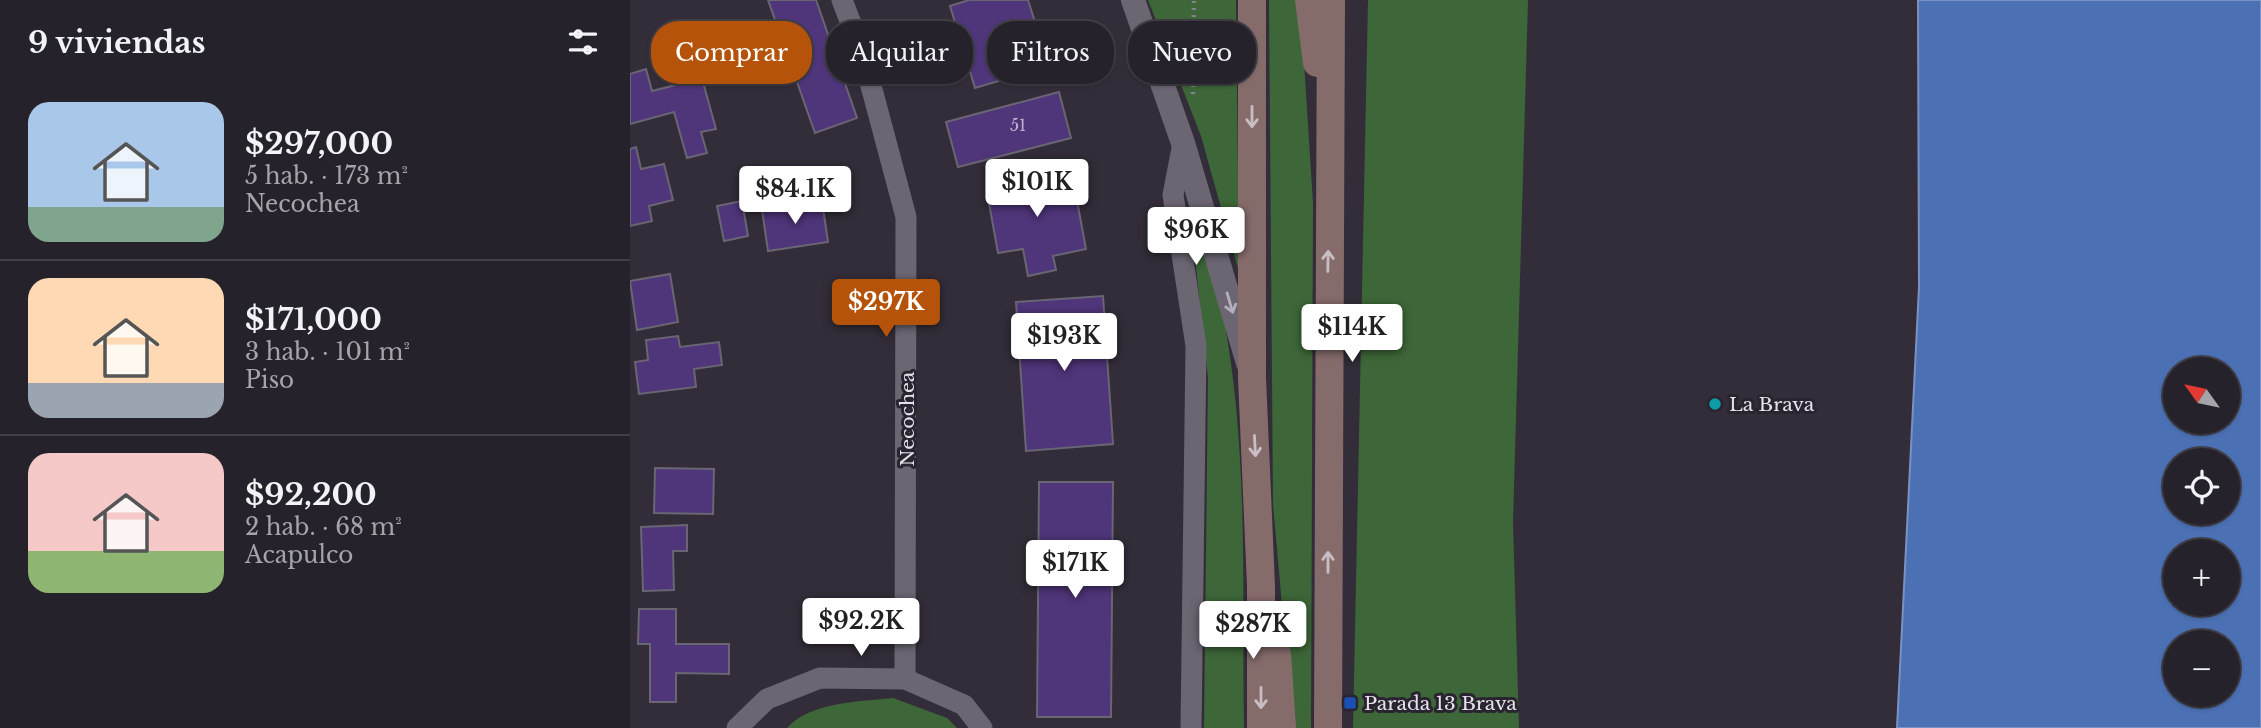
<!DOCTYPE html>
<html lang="es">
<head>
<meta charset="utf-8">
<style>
	:root { --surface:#26222b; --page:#2e2a33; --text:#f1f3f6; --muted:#a4a4a9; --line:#423f47; --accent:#b45309 }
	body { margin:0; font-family:"Libre Baskerville",serif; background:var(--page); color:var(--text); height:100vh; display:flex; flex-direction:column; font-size:26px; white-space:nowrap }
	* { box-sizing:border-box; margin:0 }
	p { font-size:23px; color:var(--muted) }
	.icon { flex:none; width:38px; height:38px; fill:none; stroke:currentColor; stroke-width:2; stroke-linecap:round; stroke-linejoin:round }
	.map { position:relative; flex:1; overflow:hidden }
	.side { display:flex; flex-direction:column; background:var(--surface); width:630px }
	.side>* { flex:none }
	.guide { position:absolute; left:21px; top:21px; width:665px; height:63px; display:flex; gap:14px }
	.needle { width:46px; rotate:303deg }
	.tools { position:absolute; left:1533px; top:357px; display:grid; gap:14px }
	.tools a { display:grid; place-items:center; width:77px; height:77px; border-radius:50%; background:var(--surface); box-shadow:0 2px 5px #0004,0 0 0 2px var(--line); font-size:35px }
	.price { position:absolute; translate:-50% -60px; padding:0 16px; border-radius:7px; background:#fff; color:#222; font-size:23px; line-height:46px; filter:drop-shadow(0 2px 4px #0008) }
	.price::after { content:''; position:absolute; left:50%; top:42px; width:21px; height:16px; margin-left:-10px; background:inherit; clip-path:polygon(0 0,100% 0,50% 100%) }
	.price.on { background:var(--accent); color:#fff }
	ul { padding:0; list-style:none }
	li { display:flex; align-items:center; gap:21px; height:175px; padding:0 28px }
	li+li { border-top:2px solid var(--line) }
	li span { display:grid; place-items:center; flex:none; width:196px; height:140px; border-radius:21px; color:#555 }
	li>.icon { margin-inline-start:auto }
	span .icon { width:84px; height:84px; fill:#fffc; stroke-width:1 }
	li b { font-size:30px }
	h2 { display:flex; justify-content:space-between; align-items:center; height:84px; padding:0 28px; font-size:30px }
	.chip { padding:0 24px; border-radius:28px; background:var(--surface); box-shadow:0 2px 5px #0004,0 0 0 2px var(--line); font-size:24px; line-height:63px }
	.chip.on { background:var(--accent); color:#fff }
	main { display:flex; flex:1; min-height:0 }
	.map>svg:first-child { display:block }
	.green { fill:#3d6738 }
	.water { fill:#4b70b3; stroke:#7992c3; stroke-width:2; fill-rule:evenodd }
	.building { fill:#4f357a; stroke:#696573; stroke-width:2 }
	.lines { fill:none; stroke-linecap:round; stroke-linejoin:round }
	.path { stroke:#86818c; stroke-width:4.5; stroke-dasharray:2 5; stroke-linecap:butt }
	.minor { stroke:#6c6673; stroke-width:21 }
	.tertiary { stroke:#6c6673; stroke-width:24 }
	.secondary { stroke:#866b6b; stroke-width:28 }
	.oneway { stroke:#c8bec3 }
	.oneway2 { stroke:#b4b0ba }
	.culture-dot { fill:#0f9aa8; stroke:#29242f; stroke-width:2.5 }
	.transit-dot { fill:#1a4fb4; stroke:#29242f; stroke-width:2.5 }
	.labels { text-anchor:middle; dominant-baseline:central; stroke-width:6; stroke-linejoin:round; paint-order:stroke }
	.number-label { font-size:16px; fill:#bfb6cd }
	.poi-label { font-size:19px; fill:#e4e1e9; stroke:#29242f; text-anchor:start }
	.street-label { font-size:19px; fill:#e4e1e9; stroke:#29242f }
</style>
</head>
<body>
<main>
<section class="side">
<h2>9 viviendas<svg class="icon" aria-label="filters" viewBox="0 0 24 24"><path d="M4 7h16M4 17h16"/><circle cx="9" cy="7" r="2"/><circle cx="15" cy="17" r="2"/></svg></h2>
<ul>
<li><span style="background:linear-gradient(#a9c7e8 75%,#7fa58c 0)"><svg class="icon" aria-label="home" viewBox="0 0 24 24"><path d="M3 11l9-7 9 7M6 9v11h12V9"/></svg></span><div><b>$297,000</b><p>5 hab. · 173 m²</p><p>Necochea</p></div></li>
<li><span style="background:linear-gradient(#ffd9b3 75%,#9aa5b1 0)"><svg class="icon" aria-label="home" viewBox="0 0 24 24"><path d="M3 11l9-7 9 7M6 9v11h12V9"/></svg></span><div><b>$171,000</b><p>3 hab. · 101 m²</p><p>Piso</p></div></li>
<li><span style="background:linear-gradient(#f6c9c9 70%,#8fb573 0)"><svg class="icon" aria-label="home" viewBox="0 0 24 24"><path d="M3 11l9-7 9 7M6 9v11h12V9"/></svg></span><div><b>$92,200</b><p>2 hab. · 68 m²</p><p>Acapulco</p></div></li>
</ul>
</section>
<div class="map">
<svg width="1631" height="728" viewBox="0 0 1631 728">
	<rect width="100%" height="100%" fill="#332d39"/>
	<g class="green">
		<path d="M 518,0 L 606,0 L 609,272 L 571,136 Z"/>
		<path d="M 639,0 L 670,0 L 683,203 L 681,728 L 663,728 L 643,504 Z"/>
		<path d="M 738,0 L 898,0 L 883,522 L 889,728 L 723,728 Z"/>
		<path d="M 559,203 C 570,239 586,277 593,315 C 619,449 612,591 614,728 L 574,728 L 578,377 Z"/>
		<path d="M 263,698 L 317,718 L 327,728 L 157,728 C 182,701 229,702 263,698 Z"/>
	</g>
	<path class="water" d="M 1288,0 L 1631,0 L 1631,728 L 1267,728 L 1289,287 ZM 1545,369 L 1598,369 L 1598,422 L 1545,422 ZM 1545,460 L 1598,460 L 1598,513 L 1545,513 ZM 1545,551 L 1598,551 L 1598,604 L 1545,604 ZM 1545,642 L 1598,642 L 1598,695 L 1545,695 Z"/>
	<g class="building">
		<path d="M 138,0 L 186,0 L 227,118 L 185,133 Z"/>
		<path d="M 339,0 L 398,0 L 419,66 L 345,88 L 320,6 Z"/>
		<path d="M 68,64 L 86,129 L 71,132 L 77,153 L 57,158 L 44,112 L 0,124 L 0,74 L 16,69 L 22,91 L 46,85 L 43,71 Z"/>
		<path d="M 429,92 L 441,138 L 328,167 L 316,122 Z"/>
		<path d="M 6,147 L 11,169 L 34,164 L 43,200 L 19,206 L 22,221 L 0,226 L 0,149 Z"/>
		<path d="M 408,163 L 412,185 L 443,179 L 456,249 L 423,256 L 426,270 L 398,276 L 393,249 L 368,253 L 357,192 L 382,187 L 378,169 Z"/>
		<path d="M 112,201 L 118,236 L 94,241 L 87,206 Z"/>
		<path d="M 192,201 L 198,242 L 138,251 L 132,210 Z"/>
		<path d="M 40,274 L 48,322 L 7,330 L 0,281 Z"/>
		<path d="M 473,296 L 483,444 L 396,451 L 386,302 Z"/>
		<path d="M 48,336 L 50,347 L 89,342 L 92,365 L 64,369 L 66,387 L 9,394 L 5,362 L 18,360 L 16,340 Z"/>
		<path d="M 25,468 L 84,469 L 83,514 L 24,513 Z"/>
		<path d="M 409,482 L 483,482 L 481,717 L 407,717 Z"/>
		<path d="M 57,525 L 57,551 L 43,551 L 44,590 L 13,591 L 11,527 Z"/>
		<path d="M 9,609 L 46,609 L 46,644 L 99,644 L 99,674 L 46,673 L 46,702 L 20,702 L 20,644 L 8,644 Z"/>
	</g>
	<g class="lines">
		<path class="path" d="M 563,94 L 564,0"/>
		<g class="minor">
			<path d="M 212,0 L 232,52 L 276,217 L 275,679"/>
			<path d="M 553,143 L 543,195 L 566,346 L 561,728"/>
			<path d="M 107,728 L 137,699 L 190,678 L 275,679 L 334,705 L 352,728"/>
		</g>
		<path class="tertiary" d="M 503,0 L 553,143 L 618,363"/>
		<g class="secondary">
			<path d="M 622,0 L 622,378 L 631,586 L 631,728"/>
			<path d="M 679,0 L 687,63"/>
			<path d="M 647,654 L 652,728"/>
			<path d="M 698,728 L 701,0"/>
		</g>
	</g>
	<defs><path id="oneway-shaft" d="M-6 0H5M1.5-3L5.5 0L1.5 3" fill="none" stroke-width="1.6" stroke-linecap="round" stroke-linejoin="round" transform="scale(1.75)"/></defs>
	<g class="oneway">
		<use href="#oneway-shaft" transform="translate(622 117) rotate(90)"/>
		<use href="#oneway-shaft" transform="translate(698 261) rotate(-89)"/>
		<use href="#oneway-shaft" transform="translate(625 446) rotate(87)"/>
		<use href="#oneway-shaft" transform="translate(698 562) rotate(-90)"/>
		<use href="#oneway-shaft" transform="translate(631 698) rotate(90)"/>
	</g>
	<use class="oneway2" href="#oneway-shaft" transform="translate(600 303) rotate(74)"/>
	<circle class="culture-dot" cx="1085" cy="404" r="7"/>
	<rect class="transit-dot" x="713" y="696" width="14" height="14" rx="3.5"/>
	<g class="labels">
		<g class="number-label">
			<text x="388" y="125">51</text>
		</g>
		<g class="poi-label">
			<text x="1099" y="404">La Brava</text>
			<text x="734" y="703">Parada 13 Brava</text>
		</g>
		<g class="street-label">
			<text transform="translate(277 419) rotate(-90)">Necochea</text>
		</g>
	</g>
</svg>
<div class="tools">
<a><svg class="needle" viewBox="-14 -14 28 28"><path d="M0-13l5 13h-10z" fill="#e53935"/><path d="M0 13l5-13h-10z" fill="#a4a4a9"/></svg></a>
<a><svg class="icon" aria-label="locate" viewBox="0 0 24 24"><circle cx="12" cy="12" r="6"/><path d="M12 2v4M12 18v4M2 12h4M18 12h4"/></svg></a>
<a>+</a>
<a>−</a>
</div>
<b class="price" style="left:407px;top:219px">$101K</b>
<b class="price" style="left:165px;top:226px">$84.1K</b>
<b class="price" style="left:566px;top:267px">$96K</b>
<b class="price on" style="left:256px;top:339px">$297K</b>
<b class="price" style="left:722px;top:364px">$114K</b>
<b class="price" style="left:434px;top:373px">$193K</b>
<b class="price" style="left:445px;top:600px">$171K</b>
<b class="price" style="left:231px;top:658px">$92.2K</b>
<b class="price" style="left:623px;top:661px">$287K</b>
<div class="guide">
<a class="chip on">Comprar</a>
<a class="chip">Alquilar</a>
<a class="chip">Filtros</a>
<a class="chip">Nuevo</a>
</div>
</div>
</main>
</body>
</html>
